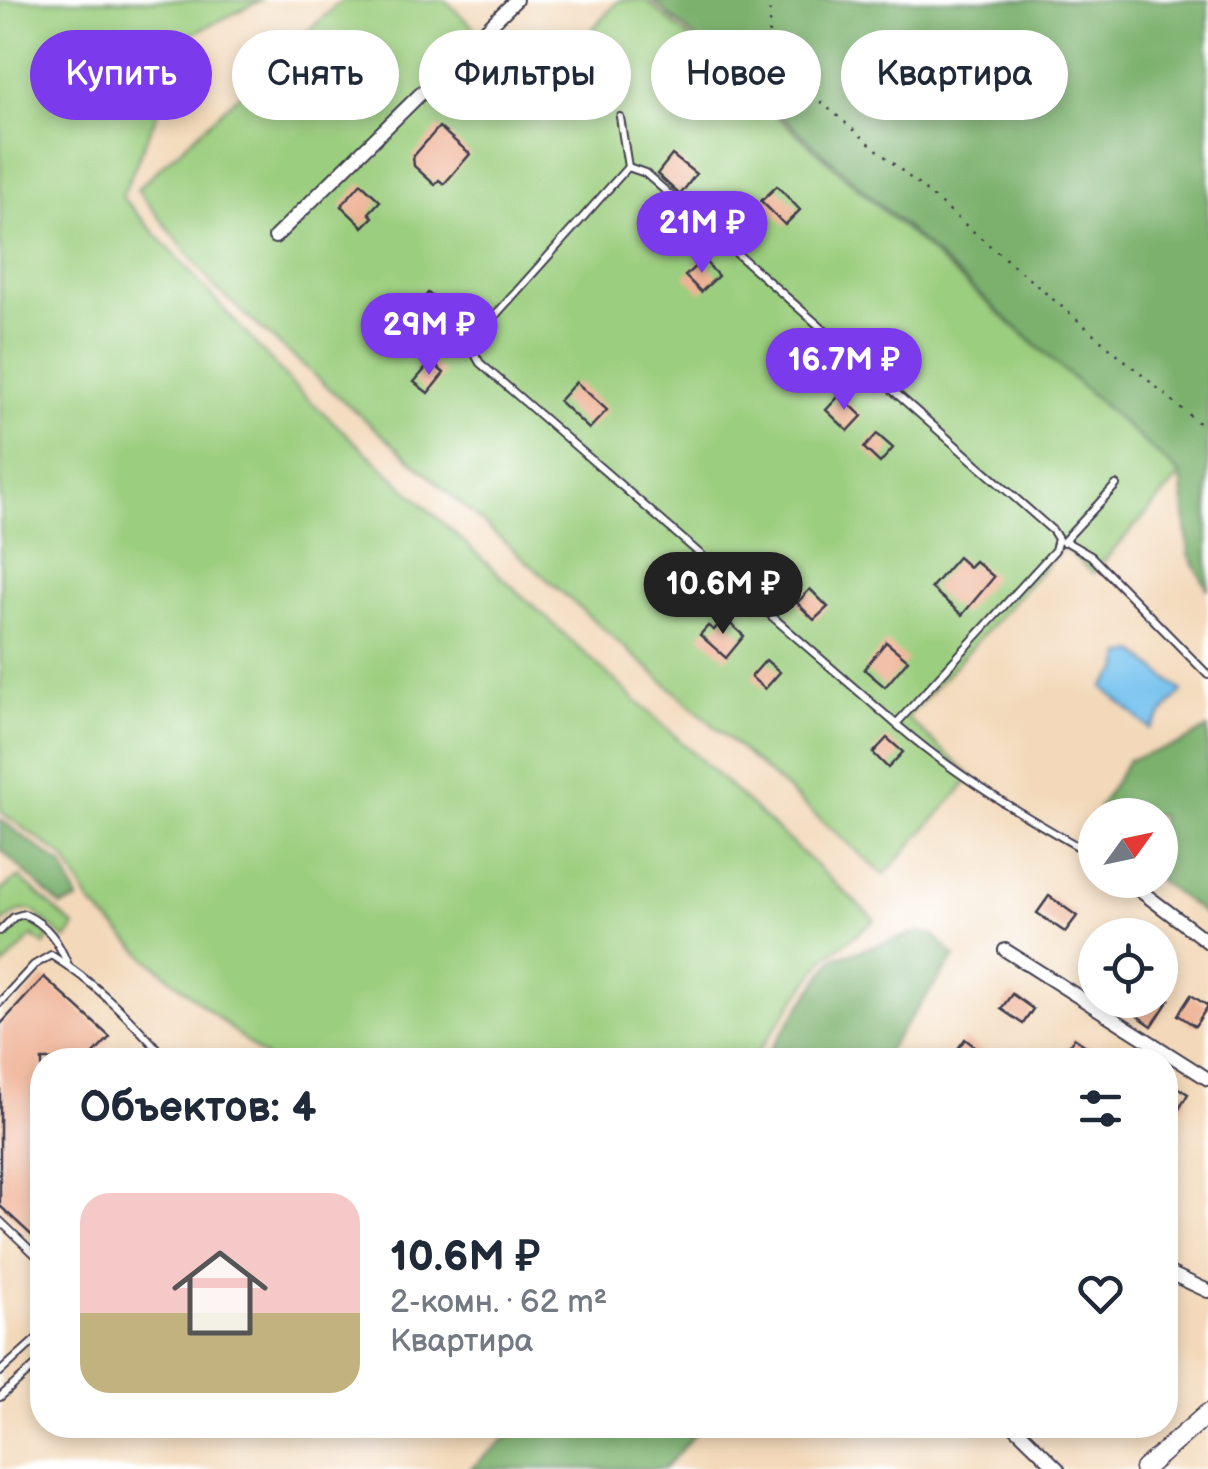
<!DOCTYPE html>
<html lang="ru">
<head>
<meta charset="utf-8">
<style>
	:root { --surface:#fff; --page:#f6f6f7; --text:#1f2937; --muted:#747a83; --accent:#7c3aed }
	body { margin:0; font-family:"Balsamiq Sans",sans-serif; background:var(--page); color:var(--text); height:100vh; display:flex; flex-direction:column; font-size:38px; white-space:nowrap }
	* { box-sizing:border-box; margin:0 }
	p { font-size:32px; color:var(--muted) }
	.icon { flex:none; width:55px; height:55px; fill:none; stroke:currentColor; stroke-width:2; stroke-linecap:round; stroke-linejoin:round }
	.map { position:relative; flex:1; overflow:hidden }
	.sheet { position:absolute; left:30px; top:1048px; width:1148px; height:390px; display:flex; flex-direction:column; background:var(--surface); border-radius:40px; box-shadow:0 5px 15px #0003 }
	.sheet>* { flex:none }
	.guide { position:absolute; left:30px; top:30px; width:1150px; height:90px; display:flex; gap:20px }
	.needle { width:65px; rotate:57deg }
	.controls { position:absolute; left:1078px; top:798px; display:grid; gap:20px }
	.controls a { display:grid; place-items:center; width:100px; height:100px; border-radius:50%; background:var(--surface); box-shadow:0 5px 15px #0003; font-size:50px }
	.price { position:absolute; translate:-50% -85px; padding:0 22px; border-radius:35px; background:var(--accent); color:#fff; font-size:32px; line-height:65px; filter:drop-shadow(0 2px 5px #0008) }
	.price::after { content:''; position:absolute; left:50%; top:60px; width:30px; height:22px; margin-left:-15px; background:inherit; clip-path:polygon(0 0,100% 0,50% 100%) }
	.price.on { background:#222; color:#fff }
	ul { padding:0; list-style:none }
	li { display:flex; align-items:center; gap:30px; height:250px; padding:0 50px }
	li span { display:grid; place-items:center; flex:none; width:280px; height:200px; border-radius:30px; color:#555 }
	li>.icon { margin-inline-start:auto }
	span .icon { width:120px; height:120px; fill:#fffc; stroke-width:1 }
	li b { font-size:42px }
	h2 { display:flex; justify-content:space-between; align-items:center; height:120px; padding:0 50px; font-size:42px }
	.chip { padding:0 35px; border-radius:45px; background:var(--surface); box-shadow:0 5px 15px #0003; font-size:35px; line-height:90px }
	.chip.on { background:var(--accent); color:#fff }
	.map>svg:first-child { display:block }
	.green { fill:#9bce7e; stroke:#5e785c; stroke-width:2.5 }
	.forest { fill:#7cb16d; stroke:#4f6a54; stroke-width:2.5 }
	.water { fill:#73c1ee; stroke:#4a7294; stroke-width:2.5 }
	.building { fill:#efb396 }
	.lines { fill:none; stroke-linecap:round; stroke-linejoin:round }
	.lane-casing { stroke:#413d4e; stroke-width:10 }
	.street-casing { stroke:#413d4e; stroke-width:16 }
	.secondary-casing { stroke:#413d4e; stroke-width:21 }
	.path { stroke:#413d4e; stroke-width:2.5; stroke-dasharray:2.5 8; stroke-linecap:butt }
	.lane { stroke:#fff; stroke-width:6 }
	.street { stroke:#fff; stroke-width:12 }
	.secondary { stroke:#fff; stroke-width:18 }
</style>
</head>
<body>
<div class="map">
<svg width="1208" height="1469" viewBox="0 0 1208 1469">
	<rect width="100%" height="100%" fill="#fff"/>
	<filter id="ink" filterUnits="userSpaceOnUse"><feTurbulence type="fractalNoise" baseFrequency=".01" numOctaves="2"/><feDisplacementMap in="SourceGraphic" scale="20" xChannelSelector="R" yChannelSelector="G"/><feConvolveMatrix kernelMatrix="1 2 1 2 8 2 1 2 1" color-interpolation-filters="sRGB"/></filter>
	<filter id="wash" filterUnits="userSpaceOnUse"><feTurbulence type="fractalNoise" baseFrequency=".0048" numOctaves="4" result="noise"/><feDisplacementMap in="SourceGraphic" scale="40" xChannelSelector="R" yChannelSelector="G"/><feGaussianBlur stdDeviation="2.25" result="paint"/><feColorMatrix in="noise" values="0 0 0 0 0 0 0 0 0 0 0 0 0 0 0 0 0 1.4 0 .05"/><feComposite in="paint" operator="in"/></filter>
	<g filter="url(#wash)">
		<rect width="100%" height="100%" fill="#f3d9ba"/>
		<g class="green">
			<path d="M 0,0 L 262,0 L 190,35 L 122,197 L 292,384 L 875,920 L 825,958 L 752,1060 L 268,1060 L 147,958 L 91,904 L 65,858 L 0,811 Z"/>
			<path d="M 342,0 L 445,0 L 537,89 L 619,0 L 646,0 L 1181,475 L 1093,573 L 1063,547 L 907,718 L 972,777 L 884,875 L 215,288 L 137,189 Z"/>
			<path d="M 19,877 L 75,927 L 66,940 L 32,910 L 20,911 L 0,924 L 0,891 Z"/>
			<path d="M 29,920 L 50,937 L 44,945 L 33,936 L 0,970 L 0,937 L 14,923 Z"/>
		</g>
		<g class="forest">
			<path d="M 652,0 L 1208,0 L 1208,590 L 1189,554 L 1181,475 Z"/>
			<path d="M 1208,728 L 1208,917 L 1158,880 L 1160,815 L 1101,815 L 1098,809 L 1128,760 L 1180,744 Z"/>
			<path d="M 0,819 L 63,866 L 78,901 L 61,906 L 0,849 Z"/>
			<path d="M 920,932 L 934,935 L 955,957 L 880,1060 L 763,1060 L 834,958 Z"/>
			<path d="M 521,1425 L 703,1425 L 664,1469 L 470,1469 Z"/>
		</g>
		<path class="water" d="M 1136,652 L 1182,691 L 1150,729 L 1103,687 L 1119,670 L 1122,655 Z"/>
		<g id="blocks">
			<g class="building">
				<path d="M 439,127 L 470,154 L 444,184 L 439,180 L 435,185 L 414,166 L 413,157 Z"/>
				<path d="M 672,155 L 696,174 L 680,195 L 657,174 Z"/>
				<path d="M 361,183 L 380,201 L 369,213 L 373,217 L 363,227 L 341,206 Z"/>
				<path d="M 777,186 L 800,210 L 785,225 L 761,201 Z"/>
				<path d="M 703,259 L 718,276 L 701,292 L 685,276 Z"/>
				<path d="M 428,293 L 448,310 L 435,324 L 416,308 Z"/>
				<path d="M 431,362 L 444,373 L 428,393 L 414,382 Z"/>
				<path d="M 576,382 L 607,410 L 589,429 L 559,401 Z"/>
				<path d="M 840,395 L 862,416 L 848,431 L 826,410 Z"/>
				<path d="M 877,434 L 893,448 L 880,463 L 864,448 Z"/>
				<path d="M 958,557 L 969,567 L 975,561 L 994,577 L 962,615 L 931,588 Z"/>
				<path d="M 810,589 L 828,607 L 814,620 L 797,603 Z"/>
				<path d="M 724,618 L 744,636 L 726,658 L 700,635 L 708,626 L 714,630 Z"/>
				<path d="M 886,642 L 908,660 L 885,687 L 864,669 Z"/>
				<path d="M 766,660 L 780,672 L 765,689 L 751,677 Z"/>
				<path d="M 887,738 L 903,752 L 888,768 L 873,753 Z"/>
				<path d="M 1049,896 L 1077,916 L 1065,932 L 1037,913 Z"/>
				<path d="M 44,977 L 110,1037 L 88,1060 L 42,1060 L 42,1245 L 0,1206 L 0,1025 Z"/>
				<path d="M 1012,994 L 1033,1009 L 1023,1024 L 1001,1009 Z"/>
				<path d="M 1191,995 L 1208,1006 L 1195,1026 L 1178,1015 Z"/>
				<path d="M 1137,1000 L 1169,1000 L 1152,1026 L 1130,1011 Z"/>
				<path d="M 1074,1038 L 1107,1060 L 1060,1060 Z"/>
				<path d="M 965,1039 L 992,1060 L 961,1060 L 954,1054 Z"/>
				<path d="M 1165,1080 L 1188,1094 L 1178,1111 L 1165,1103 Z"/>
			</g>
		</g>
	</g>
	<g filter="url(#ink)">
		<use href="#blocks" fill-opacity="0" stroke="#413d4e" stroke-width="2.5"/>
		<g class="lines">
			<defs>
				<g id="lane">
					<path d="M 620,117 L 628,167"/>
					<path d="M 426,351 L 474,347"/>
					<path d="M 1065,541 L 1091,556 L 1208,675"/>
					<path d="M 1063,542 L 1116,485"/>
					<path d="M 896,724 L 1055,550 L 1058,539 L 1053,531 L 645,173 L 628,167 L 475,338 L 473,351 L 480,363 L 896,724 C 957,777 1024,816 1093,855"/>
					<path d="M 0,931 L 14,917 L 24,914 C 48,925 58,941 68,965"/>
					<path d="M 0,1002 L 34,965 L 51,955 C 95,982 133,1021 167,1060"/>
					<path d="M 0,1221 L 42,1261"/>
					<path d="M 0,1372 L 42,1334"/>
					<path d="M 0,1397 L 42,1360"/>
				</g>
				<g id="street">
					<path d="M 275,237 L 516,0"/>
					<path d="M 1094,856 L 1095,857"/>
					<path d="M 1126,880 L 1208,942"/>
					<path d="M 1005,950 L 1208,1079"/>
					<path d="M 1165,1271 L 1208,1291"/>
					<path d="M 1013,1425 L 1058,1469"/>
				</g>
				<path id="secondary" d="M 1144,1469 L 1208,1413"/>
			</defs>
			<use href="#lane" class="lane-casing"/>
			<use href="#street" class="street-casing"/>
			<use href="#secondary" class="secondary-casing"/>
			<path class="path" d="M 770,0 L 768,57 L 1208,431"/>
			<use href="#lane" class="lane"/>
			<use href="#street" class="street"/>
			<use href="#secondary" class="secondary"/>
		</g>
	</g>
</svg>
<div class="controls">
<a><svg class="needle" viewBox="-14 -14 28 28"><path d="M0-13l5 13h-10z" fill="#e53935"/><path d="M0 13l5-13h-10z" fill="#747a83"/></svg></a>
<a><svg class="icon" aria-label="locate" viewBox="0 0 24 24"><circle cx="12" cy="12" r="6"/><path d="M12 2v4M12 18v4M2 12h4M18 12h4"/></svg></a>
</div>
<b class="price" style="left:702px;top:276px">21M ₽</b>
<b class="price" style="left:429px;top:378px">29M ₽</b>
<b class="price" style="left:844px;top:413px">16.7M ₽</b>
<b class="price on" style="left:723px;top:637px">10.6M ₽</b>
<div class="guide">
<a class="chip on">Купить</a>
<a class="chip">Снять</a>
<a class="chip">Фильтры</a>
<a class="chip">Новое</a>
<a class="chip">Квартира</a>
</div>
<section class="sheet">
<h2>Объектов: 4<svg class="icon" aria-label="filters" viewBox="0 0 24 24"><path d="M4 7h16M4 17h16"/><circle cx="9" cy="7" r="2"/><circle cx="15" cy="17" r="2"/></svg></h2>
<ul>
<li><span style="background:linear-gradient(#f6c9c9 60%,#c2b280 0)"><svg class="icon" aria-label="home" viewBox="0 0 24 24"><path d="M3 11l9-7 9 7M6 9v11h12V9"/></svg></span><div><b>10.6M ₽</b><p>2-комн. · 62 m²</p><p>Квартира</p></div><svg class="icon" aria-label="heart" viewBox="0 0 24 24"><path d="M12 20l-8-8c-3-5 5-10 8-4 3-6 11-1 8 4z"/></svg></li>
</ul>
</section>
</div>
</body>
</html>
